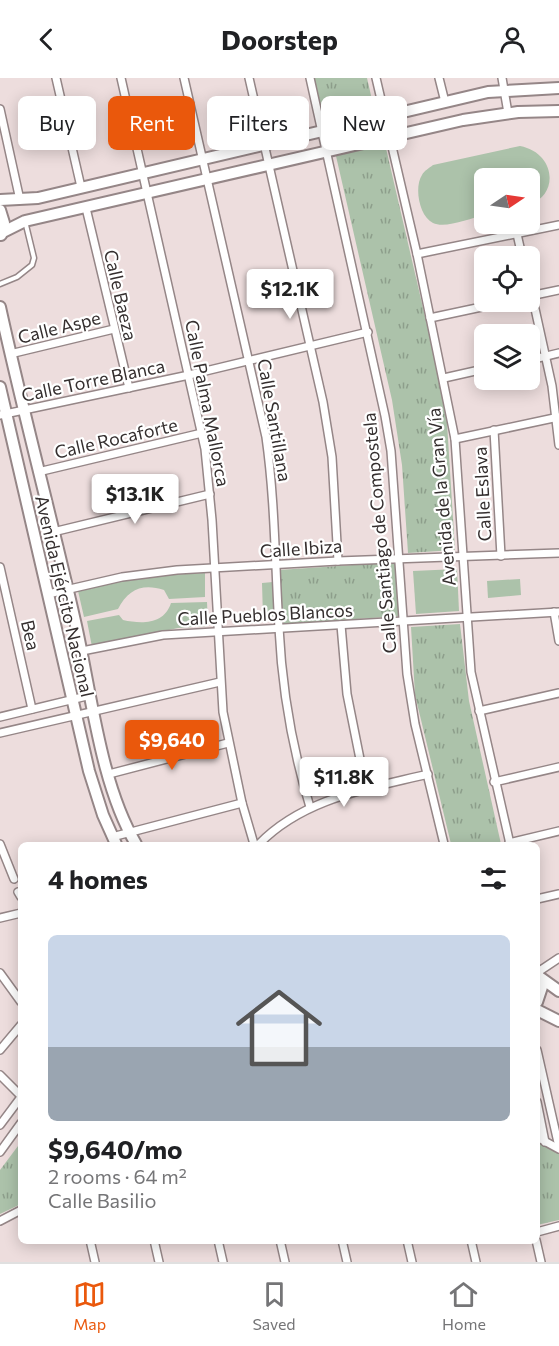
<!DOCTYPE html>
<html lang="en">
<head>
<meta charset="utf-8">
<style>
	:root { --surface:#fff; --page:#f2f2f2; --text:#202124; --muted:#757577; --line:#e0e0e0; --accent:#ea580c }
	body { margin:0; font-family:Commissioner,sans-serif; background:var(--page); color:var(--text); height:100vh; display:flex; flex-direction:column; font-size:22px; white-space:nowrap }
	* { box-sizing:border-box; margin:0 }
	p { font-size:20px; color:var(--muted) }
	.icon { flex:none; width:33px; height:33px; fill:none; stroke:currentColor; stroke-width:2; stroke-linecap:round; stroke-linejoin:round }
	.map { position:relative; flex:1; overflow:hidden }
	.sheet { position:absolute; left:18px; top:764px; width:522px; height:402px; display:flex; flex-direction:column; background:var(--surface); border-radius:9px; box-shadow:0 3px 15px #0003 }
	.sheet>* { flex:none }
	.top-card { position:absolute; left:18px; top:18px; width:524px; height:54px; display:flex; gap:12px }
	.needle { width:39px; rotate:77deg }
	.buttons { position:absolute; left:474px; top:90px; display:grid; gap:12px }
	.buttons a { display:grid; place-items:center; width:66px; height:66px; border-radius:9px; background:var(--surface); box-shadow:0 3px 15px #0003; font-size:30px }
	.price { position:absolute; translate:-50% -51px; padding:0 14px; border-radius:6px; background:#fff; color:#222; font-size:20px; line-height:39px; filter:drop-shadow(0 2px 3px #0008) }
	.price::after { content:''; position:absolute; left:50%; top:36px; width:18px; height:14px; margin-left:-9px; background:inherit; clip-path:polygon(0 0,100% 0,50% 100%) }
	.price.selected { background:var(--accent); color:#fff }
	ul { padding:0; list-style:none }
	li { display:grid; align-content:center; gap:12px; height:318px; padding:0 30px }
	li+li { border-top:2px solid var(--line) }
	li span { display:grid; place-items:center; height:186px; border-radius:9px; color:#555 }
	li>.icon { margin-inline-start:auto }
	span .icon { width:108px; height:108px; fill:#fffc; stroke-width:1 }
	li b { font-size:26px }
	h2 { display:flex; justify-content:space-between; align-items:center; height:72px; padding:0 30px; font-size:26px }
	.pill { padding:0 21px; border-radius:9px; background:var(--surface); box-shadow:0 3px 15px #0003; font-size:21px; line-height:54px }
	.pill.selected { background:var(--accent); color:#fff }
	header { display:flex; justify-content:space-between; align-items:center; height:78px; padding:0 30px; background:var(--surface); font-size:27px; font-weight:700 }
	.menu { display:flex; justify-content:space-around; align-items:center; height:84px; border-top:2px solid var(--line); background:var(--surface); font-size:16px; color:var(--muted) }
	.menu a { display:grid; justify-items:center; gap:3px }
	.menu .selected { color:var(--accent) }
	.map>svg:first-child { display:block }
	.grass { fill:#acc2aa }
	.park { fill:url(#park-tufts) }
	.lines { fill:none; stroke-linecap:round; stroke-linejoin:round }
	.lane-casing { stroke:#958687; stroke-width:7 }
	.street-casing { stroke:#958687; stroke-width:10 }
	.secondary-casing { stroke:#958687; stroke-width:14 }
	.lane { stroke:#fff; stroke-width:4 }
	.street { stroke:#fff; stroke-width:7 }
	.secondary { stroke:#fff; stroke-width:10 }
	.labels { text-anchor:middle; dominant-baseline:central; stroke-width:4.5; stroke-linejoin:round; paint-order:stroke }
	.street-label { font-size:18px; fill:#342e2e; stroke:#fff }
</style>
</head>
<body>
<header><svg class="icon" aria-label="back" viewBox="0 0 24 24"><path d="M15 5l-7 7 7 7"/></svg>Doorstep<svg class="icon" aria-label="person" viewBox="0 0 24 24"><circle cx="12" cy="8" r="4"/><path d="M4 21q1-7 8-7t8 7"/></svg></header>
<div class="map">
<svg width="559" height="1184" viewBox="0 0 559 1184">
	<defs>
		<pattern id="park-tufts" width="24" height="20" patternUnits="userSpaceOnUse" patternTransform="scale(1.5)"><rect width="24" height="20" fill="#acc2aa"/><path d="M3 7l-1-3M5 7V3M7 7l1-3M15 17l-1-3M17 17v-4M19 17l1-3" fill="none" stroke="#8d9e8b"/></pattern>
	</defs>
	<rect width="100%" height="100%" fill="#eddddd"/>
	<g class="grass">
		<path d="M 520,68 C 556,75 559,117 530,126 L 530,100 L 484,100 L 484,137 C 471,140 445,151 433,145 C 419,138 414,109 422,97 C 424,93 429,90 433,87 Z"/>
		<path d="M 457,491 L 459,533 L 416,536 L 413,493 Z"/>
		<path d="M 205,495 L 205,519 L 169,521 L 164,512 C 143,505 128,511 118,531 L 84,539 L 78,513 L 146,498 Z"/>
		<path d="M 520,501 L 521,517 L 488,520 L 487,503 Z"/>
		<path d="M 273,504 L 275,538 L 263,539 L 262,505 Z"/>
		<path d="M 207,524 L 208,548 L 178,550 L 92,569 L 87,543 L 119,537 L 123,542 C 141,546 164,547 171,525 Z"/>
	</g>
	<g class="park">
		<path d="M 313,0 L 367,0 L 376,39 L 325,50 Z"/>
		<path d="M 385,66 L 446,329 L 455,472 L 408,475 L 402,387 L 392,322 L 336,78 Z"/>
		<path d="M 397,484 L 401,538 L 283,546 L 279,492 Z"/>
		<path d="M 460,546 L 469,623 L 501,766 L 451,766 L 415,617 L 411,549 Z"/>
		<path d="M 537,1063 L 559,1075 L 559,1142 L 537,1147 Z"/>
		<path d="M 21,1064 L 21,1126 L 0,1136 L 0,1092 Z"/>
	</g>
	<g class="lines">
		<defs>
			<path id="lane" d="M 0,206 L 17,199 L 32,187 L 34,180 L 25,143"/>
			<g id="street">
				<path d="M 56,0 L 81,109"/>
				<path d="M 121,0 L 205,371 L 212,442 L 223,634 L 242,725 L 254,766"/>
				<path d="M 184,0 L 266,359 C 275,422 275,486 279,550 C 282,611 292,670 310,729"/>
				<path d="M 249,0 L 323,324 L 332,379 L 338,483"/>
				<path d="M 310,0 L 385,338 L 391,373 L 407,596 L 415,646 L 444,766"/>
				<path d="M 376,0 L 417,176 L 455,361 L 471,594 L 510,766"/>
				<path d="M 439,0 L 445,24"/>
				<path d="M 502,0 L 508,35"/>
				<path d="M 0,31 L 20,122"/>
				<path d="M 86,130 L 129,310"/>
				<path d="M 517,156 L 522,178"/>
				<path d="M 417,176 L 559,147"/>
				<path d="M 530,208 L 552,308 L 559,367"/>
				<path d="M 530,218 L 559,212"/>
				<path d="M 430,240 L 505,224"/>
				<path d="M 10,276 L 114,251"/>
				<path d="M 530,282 L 559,275"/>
				<path d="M 444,300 L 484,291"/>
				<path d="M 0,337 L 189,297 L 368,254"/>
				<path d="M 494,352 L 501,478"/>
				<path d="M 455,361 L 559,339"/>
				<path d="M 38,394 L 202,355"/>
				<path d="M 53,454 L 210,416"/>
				<path d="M 0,489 L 32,631"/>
				<path d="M 48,516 L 122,499 L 177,492 L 338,483 L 559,475"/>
				<path d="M 554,534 L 559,563"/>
				<path d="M 341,547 L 347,616 L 366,711"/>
				<path d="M 82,573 L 163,557 L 559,534"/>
				<path d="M 479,633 L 559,615"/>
				<path d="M 0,639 L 91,617"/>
				<path d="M 0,655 L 220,604"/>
				<path d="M 109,696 L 228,665"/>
				<path d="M 494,704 L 559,689"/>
				<path d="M 112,759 L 242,725"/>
				<path d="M 509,765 L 559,753"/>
				<path d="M 0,766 L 14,801"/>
				<path d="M 259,766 C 304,720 367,711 428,696"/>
				<path d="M 18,814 L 21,819"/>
				<path d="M 537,821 L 559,816"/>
				<path d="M 0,840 L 21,835"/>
				<path d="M 538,894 L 559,880"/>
				<path d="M 0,895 L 21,924"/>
				<path d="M 0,972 L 21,947"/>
				<path d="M 537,972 L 559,1069"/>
				<path d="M 0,997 L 21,1018"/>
				<path d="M 537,1024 L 545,1064"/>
				<path d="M 0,1047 L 21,1019"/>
				<path d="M 537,1059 L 559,1071"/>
				<path d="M 0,1074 L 21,1045"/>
				<path d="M 0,1143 L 21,1132"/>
				<path d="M 537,1154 L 559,1148"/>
				<path d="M 90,1162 L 95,1184"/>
				<path d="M 154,1162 L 159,1184"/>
				<path d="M 218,1162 L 223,1184"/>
				<path d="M 280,1162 L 285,1184"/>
				<path d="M 342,1162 L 347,1184"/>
				<path d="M 407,1162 L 412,1184"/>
				<path d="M 471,1162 L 476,1184"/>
				<path d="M 536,1162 L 541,1184"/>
			</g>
			<g id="secondary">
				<path d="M 0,122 L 38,120 L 488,14 L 559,10"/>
				<path d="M 0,132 L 4,145 L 1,157"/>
				<path d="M 3,154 L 25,143 L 463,42 L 518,34 L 559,33"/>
				<path d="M 0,229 C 23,334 51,438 75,543 C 91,612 100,706 136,766"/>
				<path d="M 0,309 L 89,693 L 103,737 L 116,766"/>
				<path d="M 537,893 L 542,909 L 537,924"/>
				<path d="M 541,900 L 559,913"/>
				<path d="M 537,932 L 559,943"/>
			</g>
		</defs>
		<use href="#lane" class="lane-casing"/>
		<use href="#street" class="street-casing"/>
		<use href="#secondary" class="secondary-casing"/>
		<use href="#lane" class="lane"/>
		<use href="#street" class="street"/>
		<use href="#secondary" class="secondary"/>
	</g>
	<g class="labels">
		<g class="street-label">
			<text transform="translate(121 217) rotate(77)">Calle Baeza</text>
			<text transform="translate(59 249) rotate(-14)">Calle Aspe</text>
			<text transform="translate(93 302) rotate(-12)">Calle Torre Blanca</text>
			<text transform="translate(208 325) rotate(79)">Calle Palma Mallorca</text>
			<text transform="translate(275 342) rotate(80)">Calle Santillana</text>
			<text transform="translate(116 360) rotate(-13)">Calle Rocaforte</text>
			<text transform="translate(482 416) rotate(-93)">Calle Eslava</text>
			<text transform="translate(441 419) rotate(-95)">Avenida de la Gran Vía</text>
			<text transform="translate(379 455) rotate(-95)">Calle Santiago de Compostela</text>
			<text transform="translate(301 470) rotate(-4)">Calle Ibiza</text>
			<text transform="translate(65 518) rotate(77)">Avenida Ejército Nacional</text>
			<text transform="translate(265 536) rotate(-3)">Calle Pueblos Blancos</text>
			<text transform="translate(31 557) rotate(77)">Bea</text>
		</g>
	</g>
</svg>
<div class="buttons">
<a><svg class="needle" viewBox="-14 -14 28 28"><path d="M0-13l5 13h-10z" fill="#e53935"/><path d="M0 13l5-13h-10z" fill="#757577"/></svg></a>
<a><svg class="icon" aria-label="locate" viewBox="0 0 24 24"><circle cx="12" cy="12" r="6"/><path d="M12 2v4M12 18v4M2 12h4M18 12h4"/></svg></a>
<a><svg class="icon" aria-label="layers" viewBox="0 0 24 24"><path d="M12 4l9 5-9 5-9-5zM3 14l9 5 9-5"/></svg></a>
</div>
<b class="price" style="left:290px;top:242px">$12.1K</b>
<b class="price" style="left:135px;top:447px">$13.1K</b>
<b class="price selected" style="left:172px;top:693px">$9,640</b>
<b class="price" style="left:344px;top:730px">$11.8K</b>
<div class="top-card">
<a class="pill">Buy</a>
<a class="pill selected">Rent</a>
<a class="pill">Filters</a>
<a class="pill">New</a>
</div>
<section class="sheet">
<h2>4 homes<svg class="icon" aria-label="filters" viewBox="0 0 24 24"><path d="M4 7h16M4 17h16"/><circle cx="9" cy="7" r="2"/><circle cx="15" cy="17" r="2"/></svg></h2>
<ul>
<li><span style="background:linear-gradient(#c9d6e8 60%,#9aa5b1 0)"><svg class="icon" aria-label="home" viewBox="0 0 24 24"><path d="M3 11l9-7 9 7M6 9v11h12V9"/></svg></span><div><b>$9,640/mo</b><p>2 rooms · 64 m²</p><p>Calle Basilio</p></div></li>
</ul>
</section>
</div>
<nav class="menu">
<a class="selected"><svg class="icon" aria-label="map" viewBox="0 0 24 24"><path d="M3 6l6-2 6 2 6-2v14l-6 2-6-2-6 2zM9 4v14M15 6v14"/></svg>Map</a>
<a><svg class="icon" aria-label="saved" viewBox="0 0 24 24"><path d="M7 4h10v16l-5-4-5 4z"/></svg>Saved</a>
<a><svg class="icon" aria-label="home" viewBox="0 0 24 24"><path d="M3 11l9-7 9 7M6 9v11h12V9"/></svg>Home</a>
</nav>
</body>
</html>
